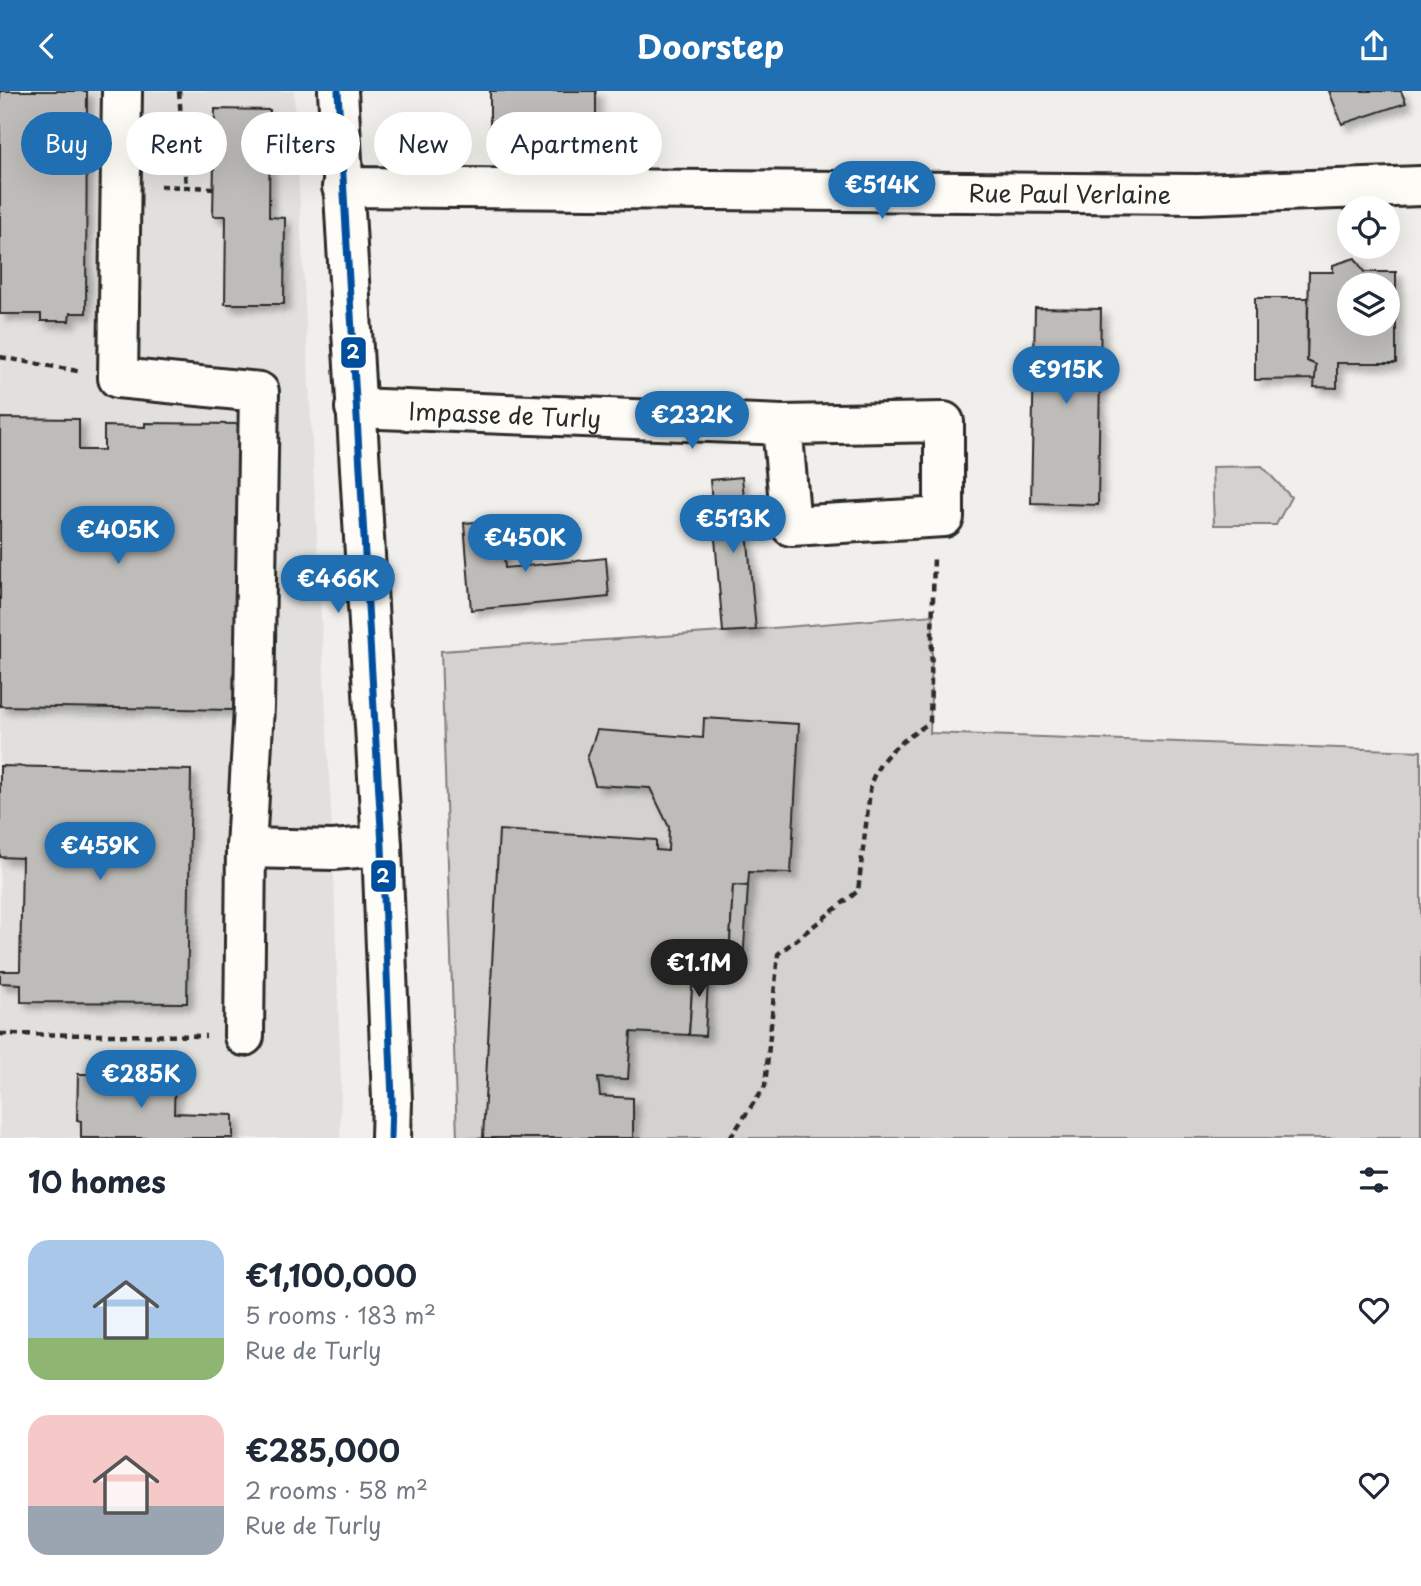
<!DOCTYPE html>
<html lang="en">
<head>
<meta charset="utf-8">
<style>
	:root { --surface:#fff; --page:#f6f6f7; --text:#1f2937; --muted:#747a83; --accent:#1f6fb2 }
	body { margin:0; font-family:"Playpen Sans",sans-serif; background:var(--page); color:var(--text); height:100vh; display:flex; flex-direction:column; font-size:26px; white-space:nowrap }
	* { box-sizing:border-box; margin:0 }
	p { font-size:23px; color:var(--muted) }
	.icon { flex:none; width:38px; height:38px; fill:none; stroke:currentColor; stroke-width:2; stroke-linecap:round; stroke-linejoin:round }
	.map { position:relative; height:1047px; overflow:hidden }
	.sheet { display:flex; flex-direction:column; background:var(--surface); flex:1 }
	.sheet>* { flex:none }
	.banner { position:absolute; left:21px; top:21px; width:700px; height:63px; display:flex; gap:14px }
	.controls { position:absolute; left:1337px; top:105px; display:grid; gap:14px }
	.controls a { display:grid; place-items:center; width:63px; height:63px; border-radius:50%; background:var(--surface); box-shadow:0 7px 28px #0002; font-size:35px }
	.price { position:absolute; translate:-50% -60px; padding:0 16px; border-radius:24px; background:var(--accent); color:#fff; font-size:23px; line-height:46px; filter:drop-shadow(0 2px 4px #0008) }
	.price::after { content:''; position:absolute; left:50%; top:42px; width:21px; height:16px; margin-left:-10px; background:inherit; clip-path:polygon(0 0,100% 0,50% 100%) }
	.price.on { background:#222; color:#fff }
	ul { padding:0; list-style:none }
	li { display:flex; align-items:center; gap:21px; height:175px; padding:0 28px }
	li span { display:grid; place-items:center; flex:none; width:196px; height:140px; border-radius:21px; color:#555 }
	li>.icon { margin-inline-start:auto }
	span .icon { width:84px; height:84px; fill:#fffc; stroke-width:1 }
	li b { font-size:30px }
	h2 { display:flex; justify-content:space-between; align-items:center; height:84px; padding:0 28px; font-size:30px }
	.pill { padding:0 24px; border-radius:32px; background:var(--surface); box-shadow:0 7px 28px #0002; font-size:24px; line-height:63px }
	.pill.on { background:var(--accent); color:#fff }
	header { display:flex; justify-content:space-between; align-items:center; height:91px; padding:0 28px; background:var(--accent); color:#fff; font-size:32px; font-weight:700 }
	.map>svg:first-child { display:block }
	.built { fill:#e1e0dc }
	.green { fill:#d3d2cf; stroke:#7f7e7d; stroke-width:2 }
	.building { fill:#bdbcb8; stroke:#2b2b2b; stroke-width:2; fill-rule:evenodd; filter:url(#shadow) }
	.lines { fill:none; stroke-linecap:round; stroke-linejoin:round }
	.minor-casing { stroke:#2b2b2b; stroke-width:44 }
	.path { stroke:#2b2b2b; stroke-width:4.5; stroke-dasharray:7 5; stroke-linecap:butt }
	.minor { stroke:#fdfcf7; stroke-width:38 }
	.bus-1-casing { stroke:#fdfcf7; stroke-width:12 }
	.bus-1 { stroke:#004f9f; stroke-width:7 }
	.labels { text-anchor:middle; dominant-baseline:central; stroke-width:7; stroke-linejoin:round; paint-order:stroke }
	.street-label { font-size:24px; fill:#2b2b2b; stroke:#fdfcf7 }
	.line-badge { stroke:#fdfcf7; stroke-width:2.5 }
	.badge-label { font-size:19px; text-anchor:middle; font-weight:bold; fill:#fff }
</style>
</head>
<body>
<header><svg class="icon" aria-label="back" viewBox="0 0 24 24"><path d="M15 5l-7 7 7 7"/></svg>Doorstep<svg class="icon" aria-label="share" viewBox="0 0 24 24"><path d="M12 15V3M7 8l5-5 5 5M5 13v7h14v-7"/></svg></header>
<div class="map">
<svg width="1421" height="1047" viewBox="0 0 1421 1047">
	<defs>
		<filter id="shadow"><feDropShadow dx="6" dy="6" stdDeviation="3.5" flood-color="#0004"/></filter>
	</defs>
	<rect width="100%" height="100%" fill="#f0efeb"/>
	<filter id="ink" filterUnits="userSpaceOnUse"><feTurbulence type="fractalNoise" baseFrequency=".0143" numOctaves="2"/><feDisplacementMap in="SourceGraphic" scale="14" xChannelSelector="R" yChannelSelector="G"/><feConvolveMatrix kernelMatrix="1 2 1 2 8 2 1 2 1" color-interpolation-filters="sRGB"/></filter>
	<g filter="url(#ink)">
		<path class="built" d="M 0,0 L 294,0 L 333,759 L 341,997 L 340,1047 L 0,1047 Z"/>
		<g class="green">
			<path d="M 1262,375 L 1291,406 L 1276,434 L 1214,434 L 1212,376 Z"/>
			<path d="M 933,524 L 930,642 L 1421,660 L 1421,1047 L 457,1047 L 441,560 L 723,541 Z"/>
		</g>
		<g class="building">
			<path d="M 0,0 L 87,0 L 86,222 L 70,222 L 69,230 L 41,230 L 41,223 L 0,223 Z"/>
			<path d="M 490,0 L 596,0 L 596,45 L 490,44 Z"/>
			<path d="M 1329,0 L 1401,0 L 1406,12 L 1342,33 Z"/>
			<path d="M 215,18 L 270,19 L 269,126 L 285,127 L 284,213 L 225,213 L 226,125 L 213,125 Z"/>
			<path d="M 500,45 L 529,45 L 527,59 L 517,59 L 508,55 Z"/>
			<path d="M 557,45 L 582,45 L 571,58 L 558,60 Z"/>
			<path d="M 1355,167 L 1364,181 L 1396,181 L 1396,272 L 1337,272 L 1337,297 L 1314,296 L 1316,274 L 1307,270 L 1309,181 L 1333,181 L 1333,174 ZM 1349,194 L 1388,194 L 1388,233 L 1349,233 Z"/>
			<path d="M 1255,207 L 1308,207 L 1307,270 L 1316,274 L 1315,288 L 1255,289 Z"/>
			<path d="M 1035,217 L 1101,218 L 1098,414 L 1031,412 Z"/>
			<path d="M 0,327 L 79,328 L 79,359 L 104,359 L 104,335 L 145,336 L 145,332 L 239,333 L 234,619 L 0,615 Z"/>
			<path d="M 742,386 L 756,539 L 723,541 L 710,389 Z"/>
			<path d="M 501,429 L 505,477 L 606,467 L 609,506 L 471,519 L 464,432 Z"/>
			<path d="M 704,627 L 799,633 L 791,782 L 749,781 L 748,795 L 733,794 L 729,871 L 694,870 L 689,944 L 631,941 L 628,988 L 598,987 L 600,1005 L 633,1007 L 633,1047 L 483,1047 L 499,739 L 656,749 L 656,759 L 668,760 L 669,736 L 650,697 L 595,694 L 587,668 L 597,639 L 703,647 Z"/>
			<path d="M 0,675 L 191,679 L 187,912 L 21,911 L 21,893 L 0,892 L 0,880 L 20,880 L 22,767 L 0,766 Z"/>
			<path d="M 733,794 L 748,795 L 743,871 L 729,871 Z"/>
			<path d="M 694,870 L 709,871 L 705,945 L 689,944 Z"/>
			<path d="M 78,983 L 175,983 L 174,1022 L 233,1024 L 233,1047 L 81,1047 L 81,1030 L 77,1029 Z"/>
		</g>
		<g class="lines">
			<defs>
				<g id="minor">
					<path d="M 122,0 L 118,287 L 259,301 L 254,616 L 246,757 L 244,945"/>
					<path d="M 338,0 L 382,755 L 392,1009 L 391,1047"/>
					<path id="s1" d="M 342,96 L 1198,103 L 1421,95"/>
					<path id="s2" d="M 355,317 L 782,334 L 944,331 L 944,426 L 791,435 L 782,334"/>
					<path d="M 246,757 L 333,759 L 382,755"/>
				</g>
			</defs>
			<use href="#minor" class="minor-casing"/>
			<g class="path">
				<path d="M 179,0 L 186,96"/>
				<path d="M 160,95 L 213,97"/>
				<path d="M 0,266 L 78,280"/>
				<path d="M 0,943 L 206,945"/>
				<path d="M 730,1047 L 765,995 L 778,863 L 858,800 L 871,692 C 882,661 904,650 930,631 L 934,465"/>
			</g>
			<use href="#minor" class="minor"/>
			<defs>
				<path id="bus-1" d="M 338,0 L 382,755 L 392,1009 L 391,1047"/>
			</defs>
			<use href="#bus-1" class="bus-1-casing"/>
			<use href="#bus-1" class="bus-1"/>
		</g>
	</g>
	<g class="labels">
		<g class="street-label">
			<text stroke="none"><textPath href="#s1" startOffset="728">Rue Paul Verlaine</textPath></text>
			<text stroke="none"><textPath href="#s2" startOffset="150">Impasse de Turly</textPath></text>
		</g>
	</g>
	<g class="line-badge">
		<rect x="340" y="245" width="27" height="33" rx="7" fill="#004f9f"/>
		<rect x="370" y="768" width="27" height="34" rx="7" fill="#004f9f"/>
	</g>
	<g class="badge-label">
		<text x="353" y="268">2</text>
		<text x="383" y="792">2</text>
	</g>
</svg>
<div class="controls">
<a><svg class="icon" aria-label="locate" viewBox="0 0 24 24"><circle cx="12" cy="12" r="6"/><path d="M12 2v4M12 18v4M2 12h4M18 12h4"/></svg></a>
<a><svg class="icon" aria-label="layers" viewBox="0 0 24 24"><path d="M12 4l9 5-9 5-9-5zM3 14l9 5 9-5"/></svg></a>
</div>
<b class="price" style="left:882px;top:130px">€514K</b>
<b class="price" style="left:1066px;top:315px">€915K</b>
<b class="price" style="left:692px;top:360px">€232K</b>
<b class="price" style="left:733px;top:464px">€513K</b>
<b class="price" style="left:118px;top:475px">€405K</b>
<b class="price" style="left:525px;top:483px">€450K</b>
<b class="price" style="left:338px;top:524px">€466K</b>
<b class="price" style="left:100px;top:791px">€459K</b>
<b class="price on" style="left:699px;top:908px">€1.1M</b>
<b class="price" style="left:141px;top:1019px">€285K</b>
<div class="banner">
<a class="pill on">Buy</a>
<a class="pill">Rent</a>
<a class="pill">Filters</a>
<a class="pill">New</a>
<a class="pill">Apartment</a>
</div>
</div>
<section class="sheet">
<h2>10 homes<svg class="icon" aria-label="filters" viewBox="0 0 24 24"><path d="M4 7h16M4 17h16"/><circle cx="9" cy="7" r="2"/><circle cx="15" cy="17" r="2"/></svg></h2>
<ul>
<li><span style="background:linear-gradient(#a9c7e8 70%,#8fb573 0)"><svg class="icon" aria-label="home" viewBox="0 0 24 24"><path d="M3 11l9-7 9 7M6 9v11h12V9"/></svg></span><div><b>€1,100,000</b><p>5 rooms · 183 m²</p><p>Rue de Turly</p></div><svg class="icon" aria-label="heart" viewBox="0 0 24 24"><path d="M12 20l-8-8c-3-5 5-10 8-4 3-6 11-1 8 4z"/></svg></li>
<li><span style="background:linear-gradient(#f6c9c9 65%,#9aa5b1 0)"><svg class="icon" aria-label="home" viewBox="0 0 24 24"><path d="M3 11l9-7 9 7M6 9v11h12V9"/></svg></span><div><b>€285,000</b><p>2 rooms · 58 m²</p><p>Rue de Turly</p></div><svg class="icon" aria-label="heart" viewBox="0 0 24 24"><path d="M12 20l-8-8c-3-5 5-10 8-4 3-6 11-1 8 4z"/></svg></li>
</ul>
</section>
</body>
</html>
